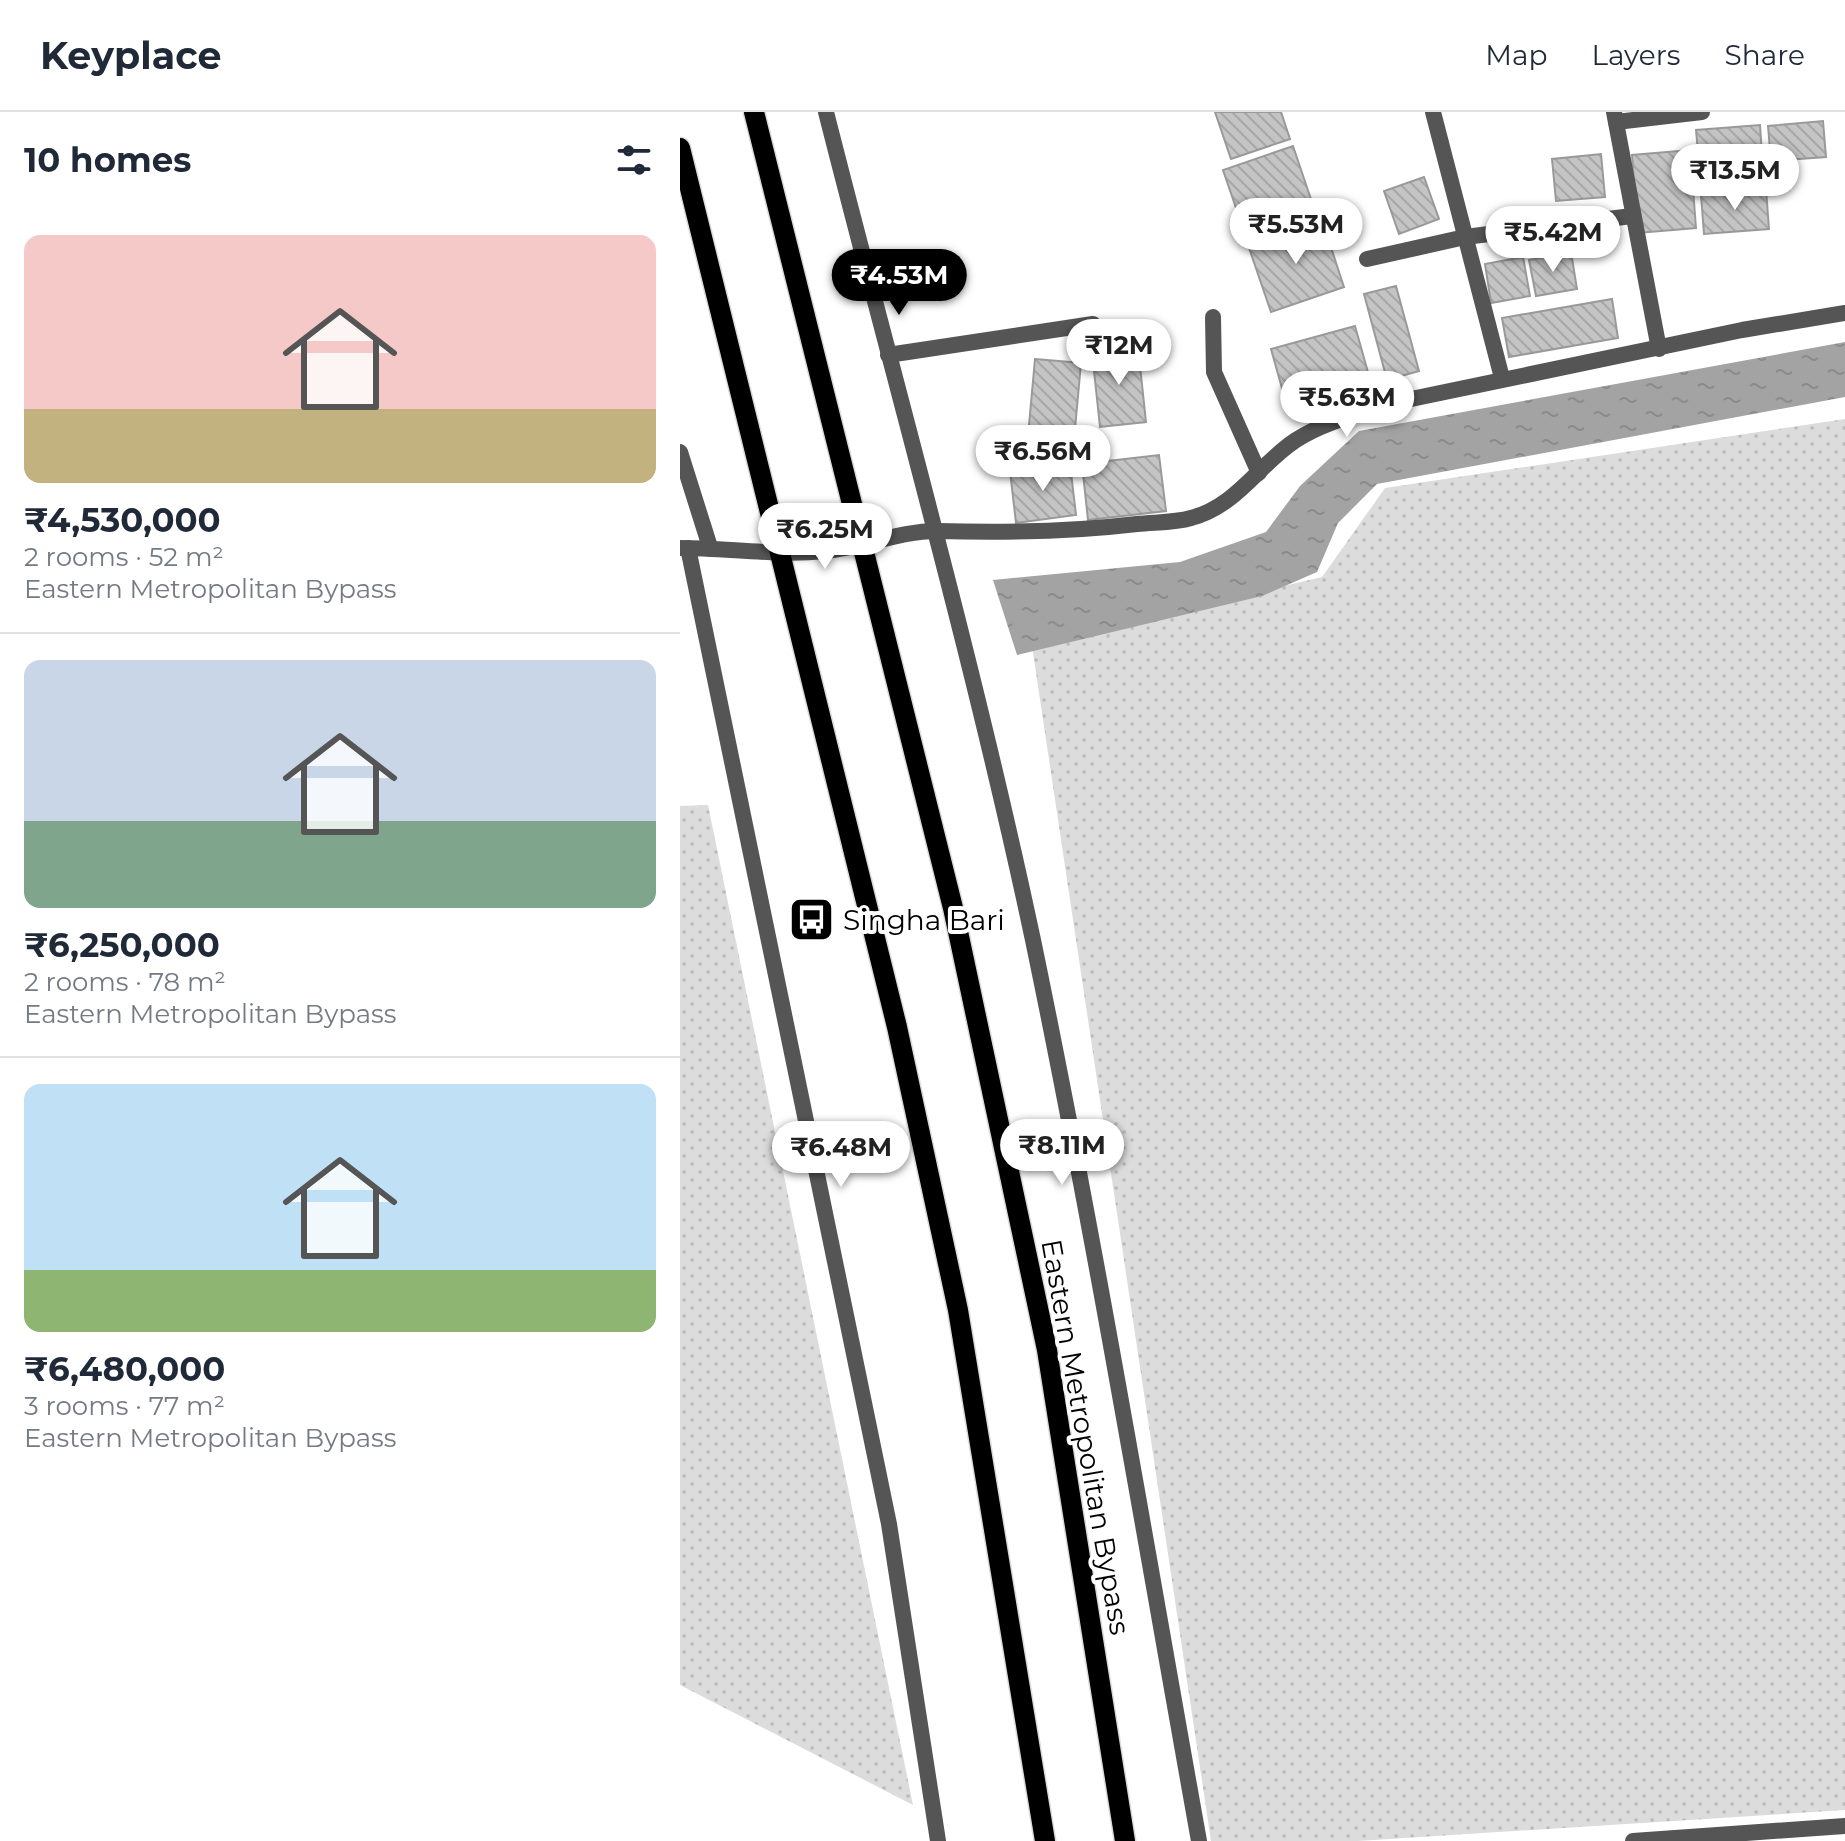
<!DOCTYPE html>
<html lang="en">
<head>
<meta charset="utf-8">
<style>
	:root { --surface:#fff; --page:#f6f6f7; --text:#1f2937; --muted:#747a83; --line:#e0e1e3; --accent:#000 }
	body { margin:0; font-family:Montserrat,sans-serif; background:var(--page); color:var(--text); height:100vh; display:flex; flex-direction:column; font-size:30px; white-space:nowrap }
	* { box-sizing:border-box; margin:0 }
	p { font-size:26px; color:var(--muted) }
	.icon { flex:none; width:44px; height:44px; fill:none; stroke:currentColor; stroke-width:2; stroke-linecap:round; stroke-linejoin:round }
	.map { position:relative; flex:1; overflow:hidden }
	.side { display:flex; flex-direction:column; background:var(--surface); width:680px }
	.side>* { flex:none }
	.price { position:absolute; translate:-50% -68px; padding:0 18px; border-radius:28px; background:#fff; color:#222; font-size:26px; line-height:52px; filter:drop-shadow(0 2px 4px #0008) }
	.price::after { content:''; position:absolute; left:50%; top:48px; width:24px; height:18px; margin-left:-12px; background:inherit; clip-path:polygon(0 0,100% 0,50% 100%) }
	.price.active { background:var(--accent); color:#fff }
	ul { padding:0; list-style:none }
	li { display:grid; align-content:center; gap:16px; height:424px; padding:0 24px }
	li+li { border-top:2px solid var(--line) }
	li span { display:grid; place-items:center; height:248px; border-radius:16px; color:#555 }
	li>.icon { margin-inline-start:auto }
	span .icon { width:144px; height:144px; fill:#fffc; stroke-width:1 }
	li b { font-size:34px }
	h2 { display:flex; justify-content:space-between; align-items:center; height:96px; padding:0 24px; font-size:34px }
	header { display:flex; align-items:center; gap:48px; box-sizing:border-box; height:112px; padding:0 40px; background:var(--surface); border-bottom:2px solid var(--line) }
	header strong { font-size:38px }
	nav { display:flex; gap:44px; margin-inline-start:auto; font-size:28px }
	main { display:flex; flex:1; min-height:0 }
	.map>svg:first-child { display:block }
	.grass { fill:url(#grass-dots) }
	.water { fill:url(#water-ripples) }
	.building { fill:url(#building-back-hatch); stroke:#999; stroke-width:2 }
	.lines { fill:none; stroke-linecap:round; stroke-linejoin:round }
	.primary-casing { stroke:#dbdbdb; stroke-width:23 }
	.minor { stroke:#555; stroke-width:16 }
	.primary { stroke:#000; stroke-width:20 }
	.labels { text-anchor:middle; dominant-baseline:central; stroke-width:8; stroke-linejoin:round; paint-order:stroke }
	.poi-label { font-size:28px; fill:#000; stroke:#fff; text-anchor:start }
	.street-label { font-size:28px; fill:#000; stroke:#fff }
</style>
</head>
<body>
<header>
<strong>Keyplace</strong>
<nav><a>Map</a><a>Layers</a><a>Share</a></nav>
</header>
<main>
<section class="side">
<h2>10 homes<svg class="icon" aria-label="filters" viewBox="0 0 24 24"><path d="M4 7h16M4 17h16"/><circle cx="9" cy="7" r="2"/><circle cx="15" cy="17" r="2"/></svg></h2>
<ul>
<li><span style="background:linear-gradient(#f6c9c9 70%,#c2b280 0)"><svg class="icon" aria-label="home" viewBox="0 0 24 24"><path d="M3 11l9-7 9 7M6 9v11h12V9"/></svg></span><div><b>₹4,530,000</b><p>2 rooms · 52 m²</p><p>Eastern Metropolitan Bypass</p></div></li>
<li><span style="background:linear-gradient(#c9d6e8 65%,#7fa58c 0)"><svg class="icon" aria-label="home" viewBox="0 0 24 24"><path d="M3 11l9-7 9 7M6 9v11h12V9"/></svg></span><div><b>₹6,250,000</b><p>2 rooms · 78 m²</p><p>Eastern Metropolitan Bypass</p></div></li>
<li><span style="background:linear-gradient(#bfe0f5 75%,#8fb573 0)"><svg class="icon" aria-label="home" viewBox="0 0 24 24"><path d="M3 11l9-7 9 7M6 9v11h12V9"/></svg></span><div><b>₹6,480,000</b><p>3 rooms · 77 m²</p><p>Eastern Metropolitan Bypass</p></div></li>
</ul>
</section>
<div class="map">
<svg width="1165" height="1729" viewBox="0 0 1165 1729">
	<defs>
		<pattern id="grass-dots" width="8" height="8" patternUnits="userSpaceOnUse" patternTransform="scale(2)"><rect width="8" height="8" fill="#dcdcdc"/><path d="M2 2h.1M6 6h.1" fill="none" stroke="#bbb" stroke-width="1.8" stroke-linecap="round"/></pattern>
		<pattern id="water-ripples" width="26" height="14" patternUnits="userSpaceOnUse" patternTransform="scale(2)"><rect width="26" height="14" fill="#a3a3a3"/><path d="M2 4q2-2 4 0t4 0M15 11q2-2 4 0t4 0" fill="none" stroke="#8b8b8b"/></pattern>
		<pattern id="building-back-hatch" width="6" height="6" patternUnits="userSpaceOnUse" patternTransform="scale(2)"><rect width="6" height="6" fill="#c4c4c4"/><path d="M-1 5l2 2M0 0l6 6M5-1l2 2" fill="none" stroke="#a7a7a7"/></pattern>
	</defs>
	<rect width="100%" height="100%" fill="#fff"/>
	<g class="grass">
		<path d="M 1165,307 L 1165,1698 L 678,1729 L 531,1729 L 352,534 L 642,465 L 705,376 Z"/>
		<path d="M 28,693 L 233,1693 L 0,1573 L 0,694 Z"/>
	</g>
	<path class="water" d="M 1165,230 L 1165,285 L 697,372 L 658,411 L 637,460 L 582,484 L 337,543 L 313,468 L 500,450 L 586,420 L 620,374 L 679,319 Z"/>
	<g class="building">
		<path d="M 535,0 L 601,0 L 610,27 L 551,47 Z"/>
		<path d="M 1143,9 L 1146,45 L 1091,49 L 1088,14 Z"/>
		<path d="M 1080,13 L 1083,57 L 1020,62 L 1016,18 Z"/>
		<path d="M 613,34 L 636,102 L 566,125 L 543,58 Z"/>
		<path d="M 1010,38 L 1016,116 L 958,121 L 952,43 Z"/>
		<path d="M 921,42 L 925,85 L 876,89 L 872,47 Z"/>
		<path d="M 744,65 L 759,107 L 719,122 L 704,79 Z"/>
		<path d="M 1086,77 L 1089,117 L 1024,122 L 1021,83 Z"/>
		<path d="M 642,108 L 664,175 L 591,200 L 568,133 Z"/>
		<path d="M 891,140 L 897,177 L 856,184 L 849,148 Z"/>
		<path d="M 843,145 L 850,184 L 811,191 L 805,152 Z"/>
		<path d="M 716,174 L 739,259 L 707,268 L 684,182 Z"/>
		<path d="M 932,187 L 938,226 L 829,245 L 822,206 Z"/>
		<path d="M 675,214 L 691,271 L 607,294 L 591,237 Z"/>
		<path d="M 458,235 L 466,310 L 420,315 L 412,240 Z"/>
		<path d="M 355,247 L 401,251 L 394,328 L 348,324 Z"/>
		<path d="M 479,343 L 486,399 L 408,408 L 402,352 Z"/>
		<path d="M 390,352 L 396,403 L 336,411 L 330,359 Z"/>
	</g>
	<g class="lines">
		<defs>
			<g id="primary">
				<path d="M 74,0 L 273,796 L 367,1238 L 445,1729"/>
				<path d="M 0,36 L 217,915 L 278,1198 L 365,1729"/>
			</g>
		</defs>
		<use href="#primary" class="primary-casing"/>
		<g class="minor">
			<path d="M 146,0 C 216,276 294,550 353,828 C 415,1127 465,1428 519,1729"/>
			<path d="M 753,0 L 822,266"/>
			<path d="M 934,0 L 979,237"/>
			<path d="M 936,10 L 1022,0"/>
			<path d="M 687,147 L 785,125 L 952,104"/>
			<path d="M 533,205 L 534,260 L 579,361"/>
			<path d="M 208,243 L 413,212"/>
			<path d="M 0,340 L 30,435"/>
			<path d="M 0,436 C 49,436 96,444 145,439 C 182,436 219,419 257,419 C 325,421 390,420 457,412 C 474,410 494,411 511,406 C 557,394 579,352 616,328 C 644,310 681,301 712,291 L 1062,218 L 1165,201"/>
			<path d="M 8,436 L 209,1412 L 258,1729"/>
			<path d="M 953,1729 L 1165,1714"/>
		</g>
		<use href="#primary" class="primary"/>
	</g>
	<defs>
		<symbol id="bus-square" viewBox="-11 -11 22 22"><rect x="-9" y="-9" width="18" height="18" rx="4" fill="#000" stroke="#fff"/><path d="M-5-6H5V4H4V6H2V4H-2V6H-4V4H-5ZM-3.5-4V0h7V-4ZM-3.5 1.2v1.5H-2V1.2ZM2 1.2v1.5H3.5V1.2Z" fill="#fff"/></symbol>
	</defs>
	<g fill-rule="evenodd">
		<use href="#bus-square" x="106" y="782" width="51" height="51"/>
	</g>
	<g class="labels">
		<g class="poi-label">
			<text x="163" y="808">Singha Bari</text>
		</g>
		<g class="street-label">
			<text transform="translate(406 1325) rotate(80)">Eastern Metropolitan Bypass</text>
		</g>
	</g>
</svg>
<b class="price" style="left:1055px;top:100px">₹13.5M</b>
<b class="price" style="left:616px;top:154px">₹5.53M</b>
<b class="price" style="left:873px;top:162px">₹5.42M</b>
<b class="price active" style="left:219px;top:205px">₹4.53M</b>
<b class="price" style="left:439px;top:275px">₹12M</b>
<b class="price" style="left:667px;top:327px">₹5.63M</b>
<b class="price" style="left:363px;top:381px">₹6.56M</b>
<b class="price" style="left:145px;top:459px">₹6.25M</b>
<b class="price" style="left:382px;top:1075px">₹8.11M</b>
<b class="price" style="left:161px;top:1077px">₹6.48M</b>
</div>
</main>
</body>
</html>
